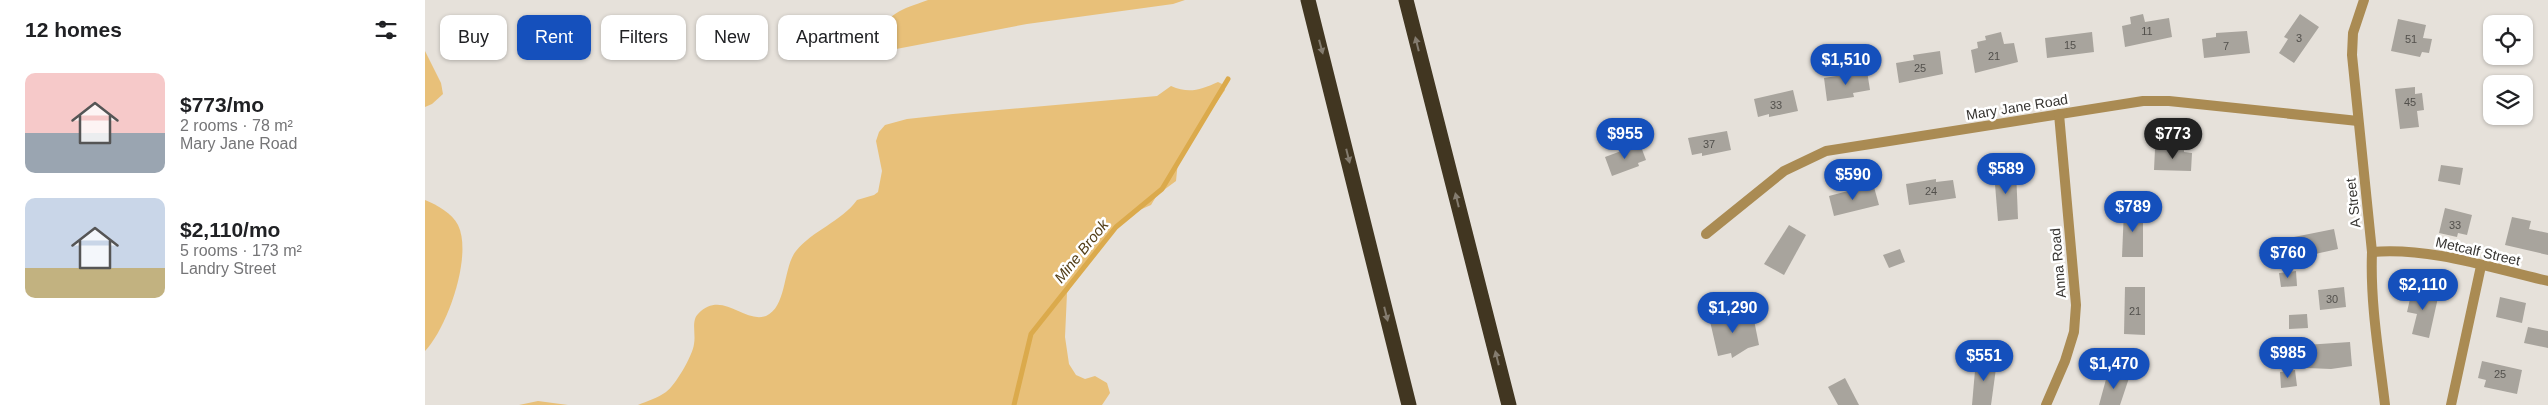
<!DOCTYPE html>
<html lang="en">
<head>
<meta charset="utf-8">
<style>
	:root { --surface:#fff; --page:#f2f2f2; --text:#202124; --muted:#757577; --accent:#1550bc }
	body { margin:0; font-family:Arial,sans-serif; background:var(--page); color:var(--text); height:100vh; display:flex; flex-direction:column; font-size:19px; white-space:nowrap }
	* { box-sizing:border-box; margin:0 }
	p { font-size:16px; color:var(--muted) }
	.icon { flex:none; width:28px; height:28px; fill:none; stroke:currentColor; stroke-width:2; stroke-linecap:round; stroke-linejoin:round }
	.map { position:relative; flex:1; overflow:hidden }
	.side { display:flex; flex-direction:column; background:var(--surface); width:425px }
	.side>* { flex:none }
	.guide { position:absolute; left:15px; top:15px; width:475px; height:45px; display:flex; gap:10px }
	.controls { position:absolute; left:2058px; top:15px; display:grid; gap:10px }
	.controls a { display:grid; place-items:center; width:50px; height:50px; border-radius:10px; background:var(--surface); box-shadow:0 1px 4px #0004; font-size:25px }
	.price { position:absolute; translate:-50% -42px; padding:0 11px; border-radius:18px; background:var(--accent); color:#fff; font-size:16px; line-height:32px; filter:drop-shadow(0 1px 2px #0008) }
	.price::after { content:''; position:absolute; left:50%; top:30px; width:15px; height:11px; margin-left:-8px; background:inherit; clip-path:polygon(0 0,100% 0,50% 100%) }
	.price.current { background:#222; color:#fff }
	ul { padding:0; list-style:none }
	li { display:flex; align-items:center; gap:15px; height:125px; padding:0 25px }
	li span { display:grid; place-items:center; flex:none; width:140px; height:100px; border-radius:10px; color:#555 }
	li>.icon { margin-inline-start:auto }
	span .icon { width:60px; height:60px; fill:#fffc; stroke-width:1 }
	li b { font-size:21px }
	h2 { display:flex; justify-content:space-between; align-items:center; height:60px; padding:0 25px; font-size:21px }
	.pill { padding:0 18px; border-radius:10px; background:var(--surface); box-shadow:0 1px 4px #0004; font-size:18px; line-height:45px }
	.pill.current { background:var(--accent); color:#fff }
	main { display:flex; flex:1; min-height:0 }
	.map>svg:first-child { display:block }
	.green { fill:#e8c079 }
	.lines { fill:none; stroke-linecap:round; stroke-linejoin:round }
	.stream { stroke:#dbaa4c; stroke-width:5 }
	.building { fill:#a8a49d }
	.minor { stroke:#aa8b53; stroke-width:10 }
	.motorway { stroke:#413621; stroke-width:15 }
	.oneway { fill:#847c6f }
	.labels { text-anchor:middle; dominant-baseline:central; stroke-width:5; stroke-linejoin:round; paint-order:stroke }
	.number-label { font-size:11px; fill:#52504c }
	.street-label { font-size:14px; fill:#363431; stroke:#fff }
	.water-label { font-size:15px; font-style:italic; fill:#523d16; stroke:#fff }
</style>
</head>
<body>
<main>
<section class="side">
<h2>12 homes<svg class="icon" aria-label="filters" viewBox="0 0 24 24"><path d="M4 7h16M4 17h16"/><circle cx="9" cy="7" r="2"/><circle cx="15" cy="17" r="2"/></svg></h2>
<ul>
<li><span style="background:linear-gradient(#f6c9c9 60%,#9aa5b1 0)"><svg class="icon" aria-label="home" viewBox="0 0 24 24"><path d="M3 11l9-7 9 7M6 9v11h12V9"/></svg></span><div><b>$773/mo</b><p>2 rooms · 78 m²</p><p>Mary Jane Road</p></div></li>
<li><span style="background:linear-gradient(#c9d6e8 70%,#c2b280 0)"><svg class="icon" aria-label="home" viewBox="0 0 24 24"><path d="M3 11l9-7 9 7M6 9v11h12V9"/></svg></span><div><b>$2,110/mo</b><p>5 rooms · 173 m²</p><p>Landry Street</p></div></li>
</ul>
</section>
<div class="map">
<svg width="2123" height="405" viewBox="0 0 2123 405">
	<rect width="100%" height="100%" fill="#e6e1da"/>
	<g class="green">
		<path d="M 503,0 L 794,0 L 760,0 L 748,4 L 602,24 L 466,50 L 457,48 L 453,41 C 461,12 476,10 503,0 Z"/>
		<path d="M 0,51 L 16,83 L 18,94 L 7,104 L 0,107 Z"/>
		<path d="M 793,82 L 797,84 L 800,90 L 756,154 L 753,161 L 751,181 L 732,195 L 726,205 L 703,215 L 666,256 L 642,293 L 640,337 L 644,364 L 651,375 L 660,379 L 670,376 L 682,383 L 685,393 L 677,405 L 213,405 C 222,401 233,398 241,392 C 250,386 268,355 269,344 C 271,334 266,321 273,314 C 297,289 319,324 341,316 C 362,307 358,267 371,251 C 388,230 416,222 432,200 L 449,195 L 453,192 L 457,171 L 451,141 L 454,132 L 460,125 L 482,119 L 528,114 L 732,96 L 746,86 C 764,94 775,90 793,82 Z"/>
		<path d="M 0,200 C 12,205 27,213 33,225 C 48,256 22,328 0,351 Z"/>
		<path d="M 113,401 L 143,405 L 94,405 Z"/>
	</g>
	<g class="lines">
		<path class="stream" d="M 589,405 L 606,334 L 691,227 L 737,189 L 803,79"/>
	</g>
	<g class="building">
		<path d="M 1718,14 L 1720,22 L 1744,18 L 1747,37 L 1700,47 L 1697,26 L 1706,24 L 1705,17 Z"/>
		<path d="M 1875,14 L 1894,27 L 1869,63 L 1854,53 L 1863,39 L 1859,37 Z"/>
		<path d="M 1973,19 L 2001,25 L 1998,38 L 2007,39 L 2004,53 L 1997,52 L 1995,57 L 1966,51 Z"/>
		<path d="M 1822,31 L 1825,53 L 1779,58 L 1777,39 L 1791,37 L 1791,33 Z"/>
		<path d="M 1576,32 L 1579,44 L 1589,43 L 1593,62 L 1550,73 L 1546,50 L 1553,48 L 1552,42 L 1561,40 L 1560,36 Z"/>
		<path d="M 1667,32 L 1669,52 L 1622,58 L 1620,38 Z"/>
		<path d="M 1515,51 L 1518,74 L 1474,83 L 1471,63 L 1489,60 L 1488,55 Z"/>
		<path d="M 1442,71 L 1445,90 L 1428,93 L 1429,97 L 1402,101 L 1399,78 Z"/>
		<path d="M 1990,87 L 1990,94 L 1997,93 L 1999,110 L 1992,111 L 1994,127 L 1975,129 L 1970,89 Z"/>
		<path d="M 1368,90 L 1373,111 L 1344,117 L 1344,114 L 1333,117 L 1329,99 Z"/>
		<path d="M 1302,131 L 1306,150 L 1277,156 L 1277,153 L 1267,155 L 1263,138 Z"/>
		<path d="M 1215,144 L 1221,160 L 1213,163 L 1214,166 L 1187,176 L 1180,157 Z"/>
		<path d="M 1730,149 L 1759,150 L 1759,152 L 1767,153 L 1766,171 L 1729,170 Z"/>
		<path d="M 2016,165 L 2038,168 L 2035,185 L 2013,181 Z"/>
		<path d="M 1591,170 L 1593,219 L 1573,221 L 1569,172 Z"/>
		<path d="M 1511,179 L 1511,182 L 1528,180 L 1531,198 L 1484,205 L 1481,184 Z"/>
		<path d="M 1438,187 L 1438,190 L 1449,187 L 1454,205 L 1409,216 L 1404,196 Z"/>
		<path d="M 1718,208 L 1718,257 L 1697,257 L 1699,209 Z"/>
		<path d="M 2020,208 L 2047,215 L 2042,235 L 2033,233 L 2032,237 L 2014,233 Z"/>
		<path d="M 2087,217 L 2106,221 L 2104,229 L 2123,233 L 2123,255 L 2080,245 Z"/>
		<path d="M 1364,225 L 1381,235 L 1359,275 L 1339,264 Z"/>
		<path d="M 1909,229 L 1913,249 L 1890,254 L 1891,258 L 1873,262 L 1869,237 Z"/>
		<path d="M 1475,249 L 1480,262 L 1464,268 L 1458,255 Z"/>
		<path d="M 1871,271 L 1872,286 L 1856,287 L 1854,273 Z"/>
		<path d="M 1700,287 L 1720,287 L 1720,335 L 1699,334 Z"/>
		<path d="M 1919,287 L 1921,307 L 1895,310 L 1893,290 Z"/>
		<path d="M 1992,288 L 2014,293 L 2004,338 L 1987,334 L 1992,314 L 1982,312 L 1985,299 L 1989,300 Z"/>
		<path d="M 2075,297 L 2101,303 L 2097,323 L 2071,317 Z"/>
		<path d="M 1302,312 L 1304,320 L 1328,315 L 1334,345 L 1323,348 L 1307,358 L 1306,353 L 1293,356 L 1284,317 Z"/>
		<path d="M 1882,314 L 1883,328 L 1864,329 L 1864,315 Z"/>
		<path d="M 2103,327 L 2123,331 L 2123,348 L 2099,343 Z"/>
		<path d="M 1925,342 L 1927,366 L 1906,369 L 1882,368 L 1880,345 Z"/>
		<path d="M 1551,359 L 1572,361 L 1566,405 L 1547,405 Z"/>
		<path d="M 2057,361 L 2097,370 L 2092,394 L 2059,387 L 2061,380 L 2053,378 Z"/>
		<path d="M 1870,370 L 1872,386 L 1856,388 L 1855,372 Z"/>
		<path d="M 1683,372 L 1704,378 L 1695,405 L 1674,405 Z"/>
		<path d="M 1420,378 L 1434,405 L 1413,405 L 1403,387 Z"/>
	</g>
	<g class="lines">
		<g class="minor">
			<path d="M 1939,0 L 1928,33 L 1927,55 L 1947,252 C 1945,303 1954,354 1960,405"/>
			<path d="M 1281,234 L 1359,171 L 1401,151 L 1718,101 L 1744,101 L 1933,121"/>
			<path d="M 1947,252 C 2006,247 2066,268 2123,281"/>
			<path d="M 1621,405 L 1640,361 L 1649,332 L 1651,305 L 1634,114"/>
			<path d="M 2026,405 L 2056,266"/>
		</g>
		<g class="motorway">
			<path d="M 883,0 L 984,405"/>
			<path d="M 981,0 L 1084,405"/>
		</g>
	</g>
	<defs><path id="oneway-solid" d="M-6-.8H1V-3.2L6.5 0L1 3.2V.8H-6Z" transform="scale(1.25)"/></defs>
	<g class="oneway">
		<use href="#oneway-solid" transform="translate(992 44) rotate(-104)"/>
		<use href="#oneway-solid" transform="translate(896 47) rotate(75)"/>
		<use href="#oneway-solid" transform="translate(923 156) rotate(76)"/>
		<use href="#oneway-solid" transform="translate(1032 200) rotate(-104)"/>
		<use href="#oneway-solid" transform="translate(961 314) rotate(76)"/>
		<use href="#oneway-solid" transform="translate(1072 358) rotate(-104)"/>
	</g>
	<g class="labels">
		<g class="number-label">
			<text x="1722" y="31">11</text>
			<text x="1874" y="38">3</text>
			<text x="1986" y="39">51</text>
			<text x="1645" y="45">15</text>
			<text x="1801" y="46">7</text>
			<text x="1569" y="56">21</text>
			<text x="1495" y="68">25</text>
			<text x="1985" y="102">45</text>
			<text x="1351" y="105">33</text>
			<text x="1284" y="144">37</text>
			<text x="1506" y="191">24</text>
			<text x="2030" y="225">33</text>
			<text x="1907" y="299">30</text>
			<text x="1710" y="311">21</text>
			<text x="2075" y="374">25</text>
		</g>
		<g class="street-label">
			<text transform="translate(1592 107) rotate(-9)">Mary Jane Road</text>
			<text transform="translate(1928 203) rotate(-96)">A Street</text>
			<text transform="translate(2053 251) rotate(13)">Metcalf Street</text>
			<text transform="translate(1633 263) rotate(-95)">Anna Road</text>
		</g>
		<g class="water-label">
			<text transform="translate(656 251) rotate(-51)">Mine Brook</text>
		</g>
	</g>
</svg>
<div class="controls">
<a><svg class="icon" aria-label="locate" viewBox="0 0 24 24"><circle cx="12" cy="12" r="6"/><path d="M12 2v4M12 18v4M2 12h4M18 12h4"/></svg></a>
<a><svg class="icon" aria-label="layers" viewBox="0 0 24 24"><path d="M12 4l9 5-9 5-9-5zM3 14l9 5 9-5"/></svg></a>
</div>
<b class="price" style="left:1421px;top:86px">$1,510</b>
<b class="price" style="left:1200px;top:160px">$955</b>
<b class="price current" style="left:1748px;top:160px">$773</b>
<b class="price" style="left:1581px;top:195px">$589</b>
<b class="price" style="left:1428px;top:201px">$590</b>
<b class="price" style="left:1708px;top:233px">$789</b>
<b class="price" style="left:1863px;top:279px">$760</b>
<b class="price" style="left:1998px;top:311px">$2,110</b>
<b class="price" style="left:1308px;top:334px">$1,290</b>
<b class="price" style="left:1863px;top:379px">$985</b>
<b class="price" style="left:1559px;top:382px">$551</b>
<b class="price" style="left:1689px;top:390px">$1,470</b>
<div class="guide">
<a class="pill">Buy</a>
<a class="pill current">Rent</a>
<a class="pill">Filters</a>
<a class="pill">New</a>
<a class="pill">Apartment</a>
</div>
</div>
</main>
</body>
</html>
